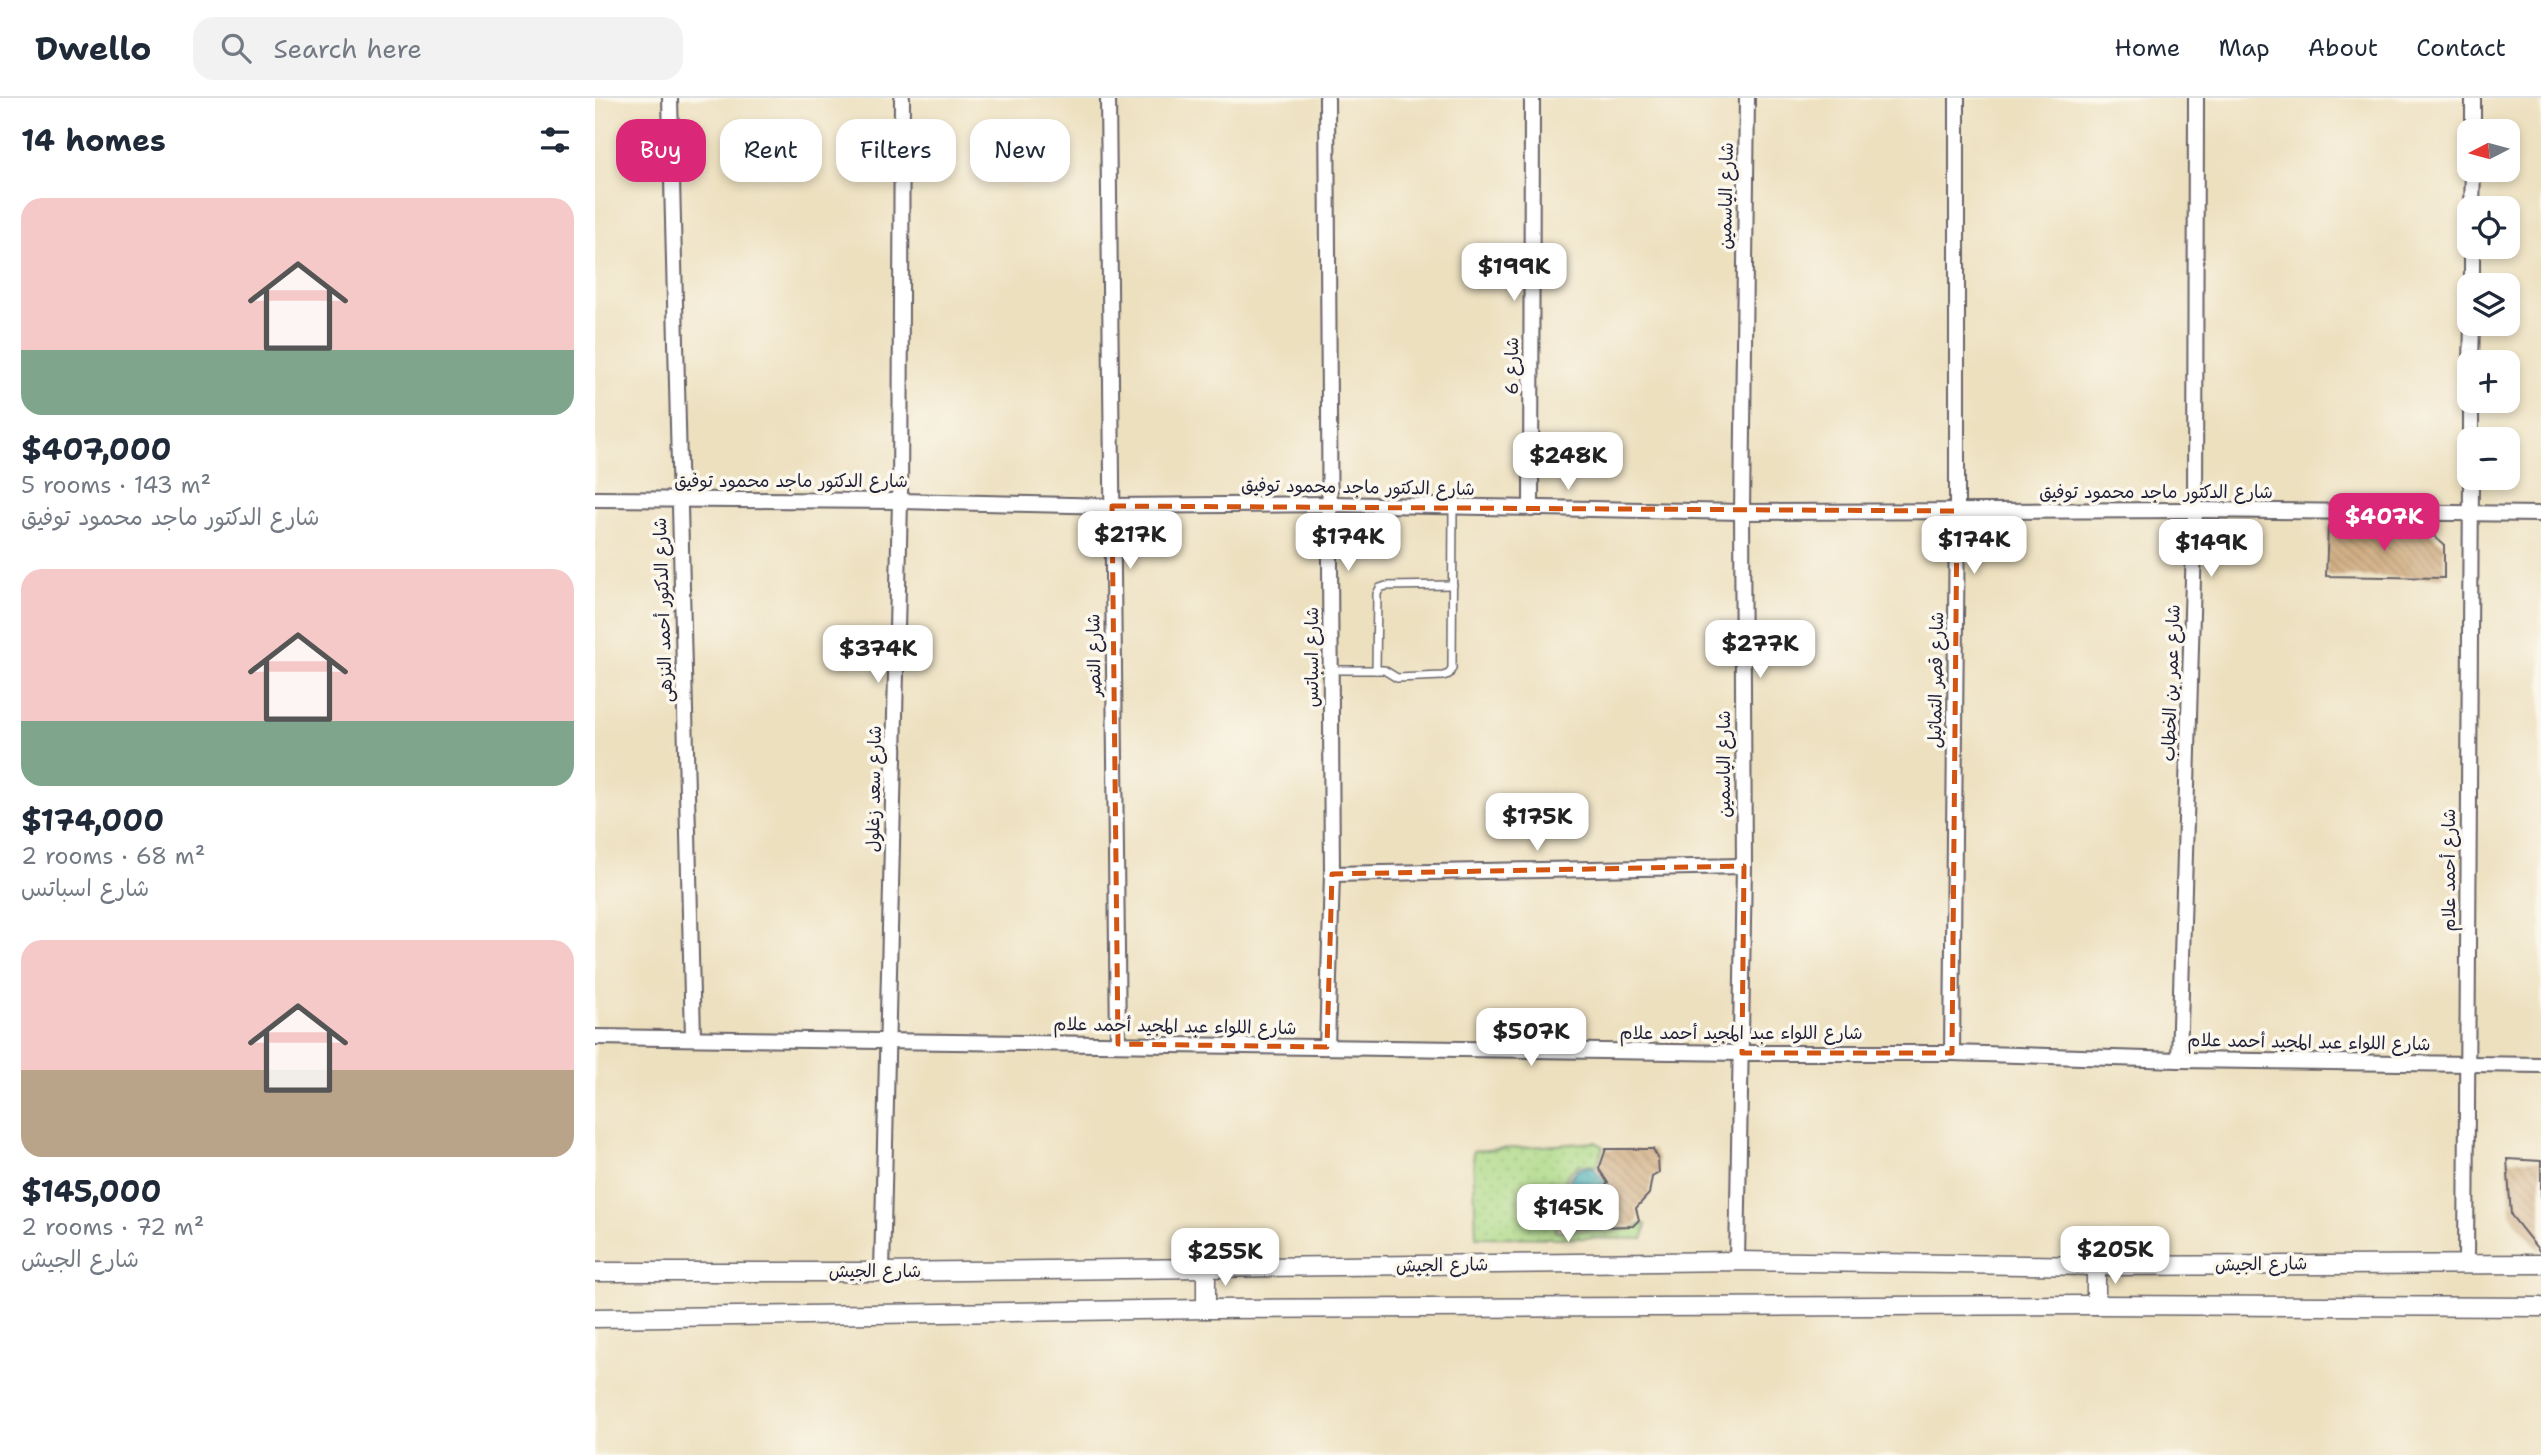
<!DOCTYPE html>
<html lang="en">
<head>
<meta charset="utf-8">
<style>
	:root { --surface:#fff; --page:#f2f2f3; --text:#1f2937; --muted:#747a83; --line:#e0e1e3; --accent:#db2777 }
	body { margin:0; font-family:"Shantell Sans","Playpen Sans Arabic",sans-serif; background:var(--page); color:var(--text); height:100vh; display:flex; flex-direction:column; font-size:26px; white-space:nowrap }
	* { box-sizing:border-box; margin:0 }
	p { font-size:23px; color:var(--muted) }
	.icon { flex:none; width:38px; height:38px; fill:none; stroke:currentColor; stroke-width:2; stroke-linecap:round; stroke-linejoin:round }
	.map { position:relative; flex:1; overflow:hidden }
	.side { display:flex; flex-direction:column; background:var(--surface); width:595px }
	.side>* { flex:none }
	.banner { position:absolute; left:21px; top:21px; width:665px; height:63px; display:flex; gap:14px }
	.needle { width:46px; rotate:264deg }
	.fabs { position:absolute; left:1862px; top:21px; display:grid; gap:14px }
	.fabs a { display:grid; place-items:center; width:63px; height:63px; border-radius:14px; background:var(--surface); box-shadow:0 4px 10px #0003; font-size:35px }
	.price { position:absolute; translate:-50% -60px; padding:0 16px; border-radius:14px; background:#fff; color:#222; font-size:23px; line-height:46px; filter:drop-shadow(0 2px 4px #0008) }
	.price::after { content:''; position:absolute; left:50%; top:42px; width:21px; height:16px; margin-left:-10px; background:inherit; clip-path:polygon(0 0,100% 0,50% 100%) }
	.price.selected { background:var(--accent); color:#fff }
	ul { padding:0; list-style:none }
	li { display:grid; align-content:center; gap:14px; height:371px; padding:0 21px }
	li span { display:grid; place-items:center; height:217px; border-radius:21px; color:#555 }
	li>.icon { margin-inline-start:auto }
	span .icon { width:126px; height:126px; fill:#fffc; stroke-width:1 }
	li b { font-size:30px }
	h2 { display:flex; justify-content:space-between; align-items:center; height:84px; padding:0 21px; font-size:30px }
	.chip { padding:0 24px; border-radius:21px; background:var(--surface); box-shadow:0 4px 10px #0003; font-size:24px; line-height:63px }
	.chip.selected { background:var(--accent); color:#fff }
	header { display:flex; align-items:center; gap:42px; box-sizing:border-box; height:98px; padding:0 35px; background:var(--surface); border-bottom:2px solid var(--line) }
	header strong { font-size:33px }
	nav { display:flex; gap:38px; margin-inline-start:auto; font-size:24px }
	.search { width:490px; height:63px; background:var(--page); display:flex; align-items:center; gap:18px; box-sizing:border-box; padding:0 24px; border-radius:21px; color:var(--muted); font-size:26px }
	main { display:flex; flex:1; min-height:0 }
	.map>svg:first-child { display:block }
	.grass { fill:url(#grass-dots); stroke:#677e60; stroke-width:2 }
	.water { fill:url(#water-waves); stroke:#30687a; stroke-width:2 }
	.building { fill:url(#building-back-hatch) }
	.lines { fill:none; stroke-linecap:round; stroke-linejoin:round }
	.service-casing { stroke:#696469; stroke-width:10 }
	.minor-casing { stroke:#696469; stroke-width:18 }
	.tertiary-casing { stroke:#696469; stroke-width:21 }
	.service { stroke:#fff; stroke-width:7 }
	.minor { stroke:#fff; stroke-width:14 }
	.tertiary { stroke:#fff; stroke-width:18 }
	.marked { fill:none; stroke:#d45411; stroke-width:5; stroke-dasharray:14 9; stroke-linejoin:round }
	.labels { text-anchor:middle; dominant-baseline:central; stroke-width:7; stroke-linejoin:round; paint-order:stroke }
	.street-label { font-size:18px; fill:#22223b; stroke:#fbf7ec }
</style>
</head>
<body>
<header>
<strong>Dwello</strong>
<div class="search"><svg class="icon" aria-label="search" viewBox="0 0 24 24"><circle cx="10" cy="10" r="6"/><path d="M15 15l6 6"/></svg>Search here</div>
<nav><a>Home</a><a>Map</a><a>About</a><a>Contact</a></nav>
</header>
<main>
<section class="side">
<h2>14 homes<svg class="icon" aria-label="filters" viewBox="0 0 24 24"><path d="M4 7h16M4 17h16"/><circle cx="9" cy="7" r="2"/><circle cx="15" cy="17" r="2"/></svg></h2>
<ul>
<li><span style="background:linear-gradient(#f6c9c9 70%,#7fa58c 0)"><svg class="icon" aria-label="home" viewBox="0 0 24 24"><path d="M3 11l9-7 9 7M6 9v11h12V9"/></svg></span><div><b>$407,000</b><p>5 rooms · 143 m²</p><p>شارع الدكتور ماجد محمود توفيق</p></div></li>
<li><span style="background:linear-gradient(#f6c9c9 70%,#7fa58c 0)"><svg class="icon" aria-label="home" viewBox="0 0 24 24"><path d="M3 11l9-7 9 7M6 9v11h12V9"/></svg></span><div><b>$174,000</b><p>2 rooms · 68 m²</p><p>شارع اسباتس</p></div></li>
<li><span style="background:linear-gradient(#f6c9c9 60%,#b9a48a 0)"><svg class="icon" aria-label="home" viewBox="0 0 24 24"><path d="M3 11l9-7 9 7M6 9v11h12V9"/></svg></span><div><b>$145,000</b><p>2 rooms · 72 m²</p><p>شارع الجيش</p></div></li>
</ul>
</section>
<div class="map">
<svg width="1946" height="1357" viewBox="0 0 1946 1357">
	<defs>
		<pattern id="grass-dots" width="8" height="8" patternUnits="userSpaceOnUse" patternTransform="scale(1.75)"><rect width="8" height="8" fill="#acd986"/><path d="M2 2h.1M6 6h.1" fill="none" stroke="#94ba75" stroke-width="1.8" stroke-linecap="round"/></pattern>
		<pattern id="water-waves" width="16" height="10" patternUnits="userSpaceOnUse" patternTransform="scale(1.75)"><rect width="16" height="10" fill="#3daeb8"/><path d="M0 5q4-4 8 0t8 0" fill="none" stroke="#338d97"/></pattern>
		<pattern id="building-back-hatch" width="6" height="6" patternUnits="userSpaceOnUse" patternTransform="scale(1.75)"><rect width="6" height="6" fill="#caa272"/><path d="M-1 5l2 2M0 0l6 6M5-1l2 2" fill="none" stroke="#a4845f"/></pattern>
	</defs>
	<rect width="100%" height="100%" fill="#fbf7ec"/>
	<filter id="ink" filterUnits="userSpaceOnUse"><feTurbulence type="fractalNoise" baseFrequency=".0143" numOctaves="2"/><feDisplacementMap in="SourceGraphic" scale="14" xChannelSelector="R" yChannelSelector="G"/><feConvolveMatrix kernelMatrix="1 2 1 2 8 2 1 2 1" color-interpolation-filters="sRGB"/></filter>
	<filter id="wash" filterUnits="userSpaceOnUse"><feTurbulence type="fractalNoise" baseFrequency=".00686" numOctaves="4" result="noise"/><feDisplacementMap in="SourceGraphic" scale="28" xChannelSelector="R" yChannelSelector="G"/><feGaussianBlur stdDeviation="1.57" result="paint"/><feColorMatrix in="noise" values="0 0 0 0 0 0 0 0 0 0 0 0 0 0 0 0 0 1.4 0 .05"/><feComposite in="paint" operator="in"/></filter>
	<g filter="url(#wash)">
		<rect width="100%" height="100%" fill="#ede0bf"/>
		<path class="grass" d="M 1001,1044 L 1008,1049 L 1002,1068 L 984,1066 L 972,1077 L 971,1091 L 978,1101 L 995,1101 L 993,1104 L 976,1104 L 962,1125 L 960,1133 L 1038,1131 L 1044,1126 L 1051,1126 L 1048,1141 L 881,1139 L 878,1053 Z"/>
		<path class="water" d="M 997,1068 L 1009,1082 L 1016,1079 L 1013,1086 L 1006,1087 L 995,1098 L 982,1098 L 975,1090 L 975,1079 L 984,1070 Z"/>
		<g id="blocks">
			<g class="building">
				<path d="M 1733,429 L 1824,432 L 1838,437 L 1849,447 L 1849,480 L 1731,478 Z"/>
				<path d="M 1011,1051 L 1058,1051 L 1063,1060 L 1064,1075 L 1057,1079 L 1054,1096 L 1041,1110 L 1044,1122 L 1038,1128 L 964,1130 L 977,1107 L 995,1106 L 1013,1085 L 1004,1071 Z"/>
				<path d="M 1912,1061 L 1946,1063 L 1946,1155 L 1916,1117 Z"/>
			</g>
		</g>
	</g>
	<g filter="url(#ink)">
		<use href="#blocks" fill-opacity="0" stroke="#696469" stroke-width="2"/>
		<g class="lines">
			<defs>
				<g id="service">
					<path d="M 736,572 L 789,572 L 802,580 L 848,578 L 854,576 L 857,570 L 858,409"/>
					<path d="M 781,572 L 782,496 L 785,490 L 791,488 L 858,487"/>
				</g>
				<g id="minor">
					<path d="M 75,0 L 98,939"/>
					<path d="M 513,0 L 523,946"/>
					<path d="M 1878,33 L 1878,0"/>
					<path d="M 1877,110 L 1878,72"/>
					<path d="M 1877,187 L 1877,149"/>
					<path d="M 1876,264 L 1877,226"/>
					<path d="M 1876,341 L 1876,303"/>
					<path d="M 0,401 L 305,403 L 517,408 L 736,406 L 1147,414 L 1600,412 L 1946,416"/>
					<path d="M 936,411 L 937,0"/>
					<path d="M 737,776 L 1149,768"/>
					<path d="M 0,939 L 1147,955 L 1357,955 L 1584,962 L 1946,967"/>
					<path d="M 732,949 L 737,776 L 732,0"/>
					<path d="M 1357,955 L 1362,413 L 1362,0"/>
					<path d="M 1584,962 L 1600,412 L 1601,0"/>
					<path d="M 1142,1163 L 1149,768 L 1147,414 L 1152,0"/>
					<path d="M 1871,1164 L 1876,380"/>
					<path d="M 287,1174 L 305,403 L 307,0"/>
				</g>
				<g id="tertiary">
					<path d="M 611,1170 L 611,1211"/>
					<path d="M 0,1174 L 287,1174 L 1142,1163 L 1501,1168 L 1946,1166"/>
					<path d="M 1501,1207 L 1501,1168"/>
					<path d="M 0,1220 L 611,1211 L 1501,1207 L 1946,1209"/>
				</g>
			</defs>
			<use href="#service" class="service-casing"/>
			<use href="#minor" class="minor-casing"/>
			<use href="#tertiary" class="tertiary-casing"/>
			<use href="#service" class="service"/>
			<use href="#minor" class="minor"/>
			<use href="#tertiary" class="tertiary"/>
		</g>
	</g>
	<path class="marked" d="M 517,408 L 1362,413 L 1357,955 L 1147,955 L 1149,768 L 737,776 L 732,949 L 523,946 Z"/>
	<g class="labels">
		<g class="street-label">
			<text transform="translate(1131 98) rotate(-89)">شارع الياسمين</text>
			<text transform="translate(917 268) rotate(-90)">شارع 6</text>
			<text x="196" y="383">شارع الدكتور ماجد محمود توفيق</text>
			<text transform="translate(763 389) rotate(1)">شارع الدكتور ماجد محمود توفيق</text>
			<text x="1561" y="394">شارع الدكتور ماجد محمود توفيق</text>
			<text transform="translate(68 512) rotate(-92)">شارع الدكتور أحمد النزهى</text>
			<text transform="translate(499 557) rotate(-91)">شارع النصر</text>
			<text transform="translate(717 559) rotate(-90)">شارع اسباتس</text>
			<text transform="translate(1341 582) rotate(-89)">شارع قصر التماثيل</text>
			<text transform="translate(1576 585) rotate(-88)">شارع عمر بن الخطاب</text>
			<text transform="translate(1129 666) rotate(-90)">شارع الياسمين</text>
			<text transform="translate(279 691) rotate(-89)">شارع سعد زغلول</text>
			<text transform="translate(1854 772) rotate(-90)">شارع أحمد علام</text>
			<text transform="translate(580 928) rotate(1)">شارع اللواء عبد المجيد أحمد علام</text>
			<text x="1146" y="935">شارع اللواء عبد المجيد أحمد علام</text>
			<text transform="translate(1714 944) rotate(1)">شارع اللواء عبد المجيد أحمد علام</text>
			<text transform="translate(1666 1166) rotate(-1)">شارع الجيش</text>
			<text transform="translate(847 1167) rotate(-1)">شارع الجيش</text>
			<text x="280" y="1173">شارع الجيش</text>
		</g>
	</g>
</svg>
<div class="fabs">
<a><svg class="needle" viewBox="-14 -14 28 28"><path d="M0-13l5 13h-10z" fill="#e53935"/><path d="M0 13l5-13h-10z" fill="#747a83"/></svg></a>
<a><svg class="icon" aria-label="locate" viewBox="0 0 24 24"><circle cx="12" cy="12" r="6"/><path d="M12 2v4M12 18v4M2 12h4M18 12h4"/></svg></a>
<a><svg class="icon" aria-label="layers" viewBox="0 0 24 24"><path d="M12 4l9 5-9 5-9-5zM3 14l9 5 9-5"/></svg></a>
<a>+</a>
<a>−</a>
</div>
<b class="price" style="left:919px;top:205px">$199K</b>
<b class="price" style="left:973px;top:394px">$248K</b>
<b class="price selected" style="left:1789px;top:455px">$407K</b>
<b class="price" style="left:535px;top:473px">$217K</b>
<b class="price" style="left:753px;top:475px">$174K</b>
<b class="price" style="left:1379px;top:478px">$174K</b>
<b class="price" style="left:1616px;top:481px">$149K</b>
<b class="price" style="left:1165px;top:582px">$277K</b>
<b class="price" style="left:283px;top:587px">$374K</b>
<b class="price" style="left:942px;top:755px">$175K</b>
<b class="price" style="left:936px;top:970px">$507K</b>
<b class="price" style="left:973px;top:1146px">$145K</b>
<b class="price" style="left:1520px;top:1188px">$205K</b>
<b class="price" style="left:630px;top:1190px">$255K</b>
<div class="banner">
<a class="chip selected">Buy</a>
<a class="chip">Rent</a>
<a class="chip">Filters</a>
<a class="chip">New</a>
</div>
</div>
</main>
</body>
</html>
